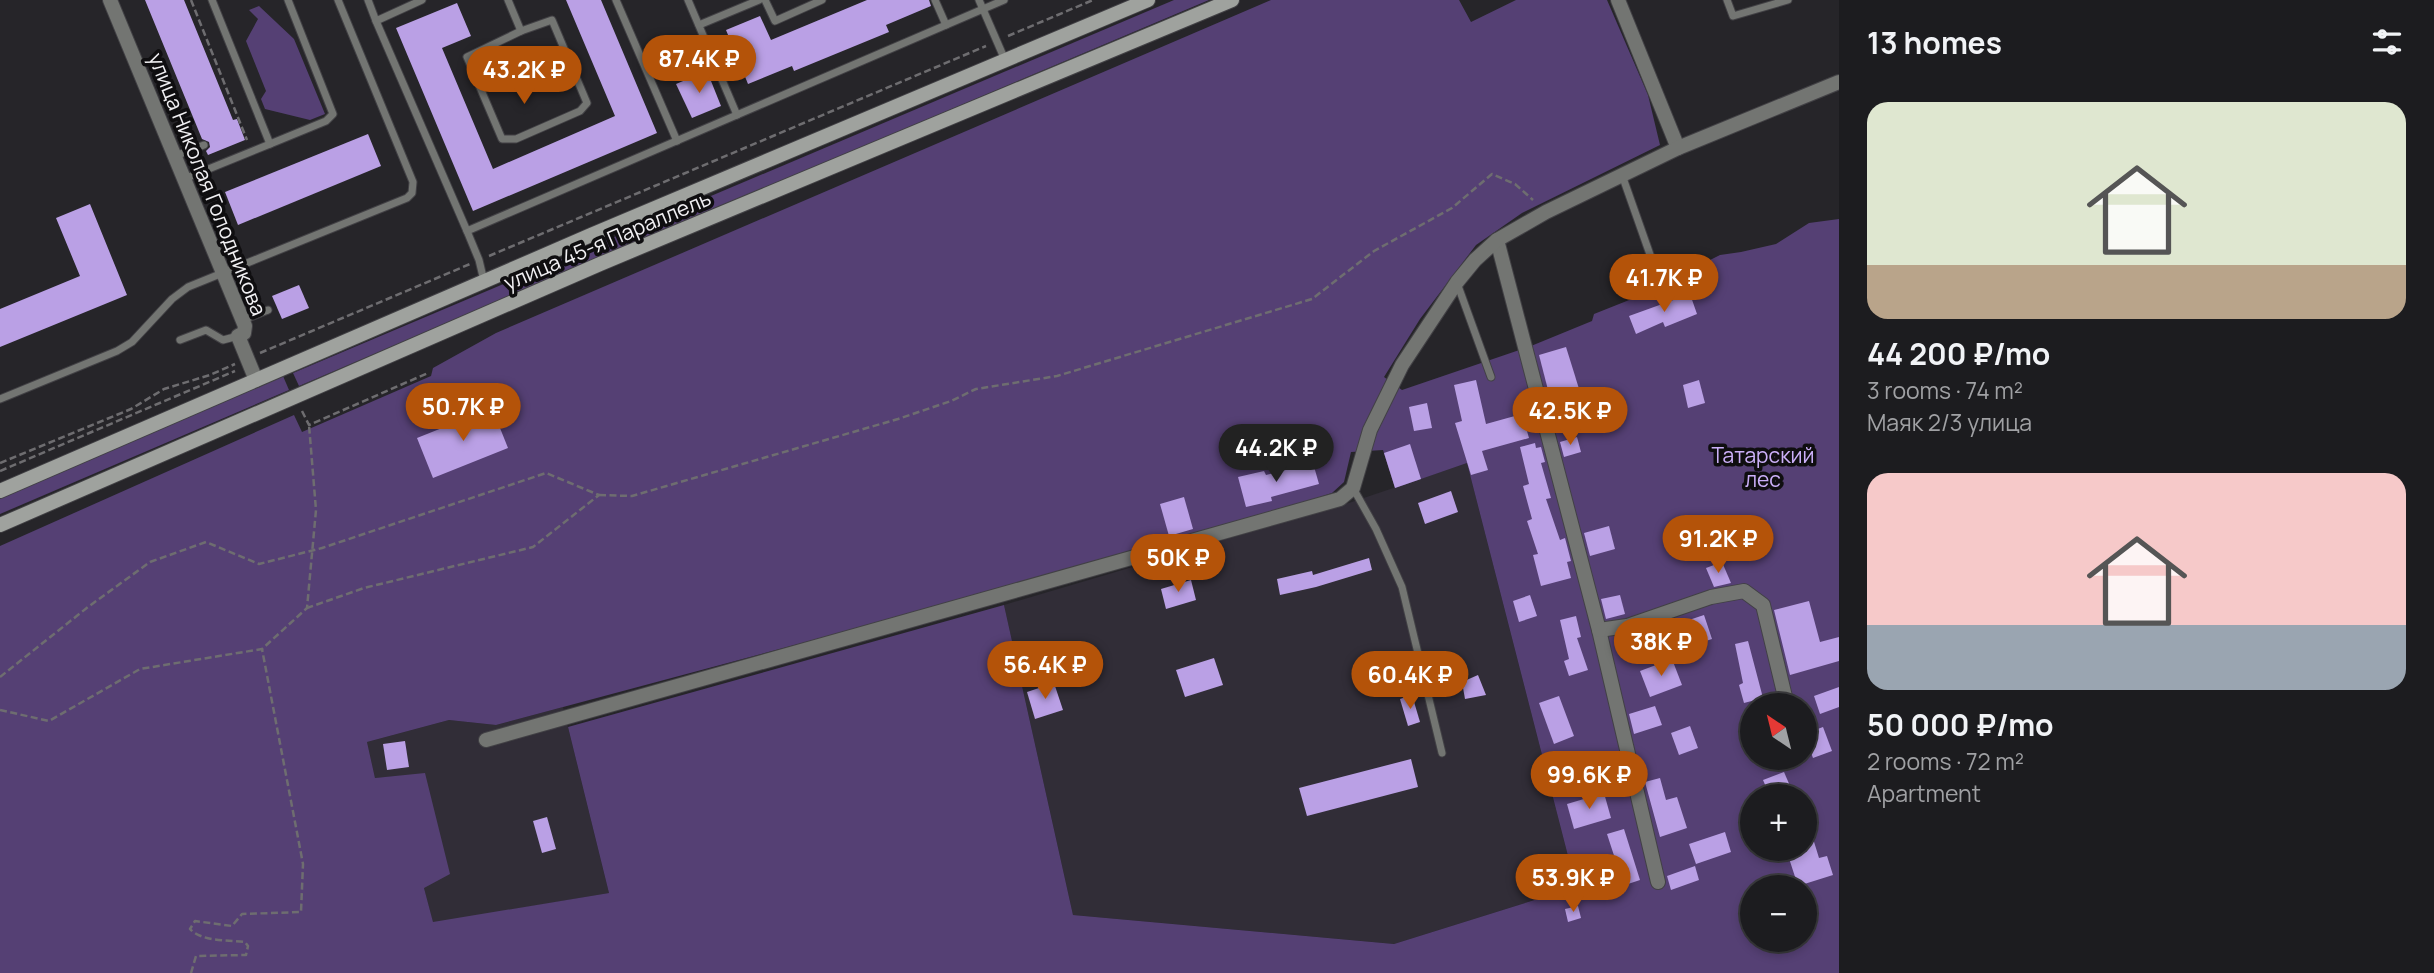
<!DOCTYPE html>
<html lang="en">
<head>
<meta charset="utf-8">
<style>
	:root { --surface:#1c1c1f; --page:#29292c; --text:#f1f3f6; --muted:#a0a1a4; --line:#3a3a3d; --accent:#b45309 }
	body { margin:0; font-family:Manrope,sans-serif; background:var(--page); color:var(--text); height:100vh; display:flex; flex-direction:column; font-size:26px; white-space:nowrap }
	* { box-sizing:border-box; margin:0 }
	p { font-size:23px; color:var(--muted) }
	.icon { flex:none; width:38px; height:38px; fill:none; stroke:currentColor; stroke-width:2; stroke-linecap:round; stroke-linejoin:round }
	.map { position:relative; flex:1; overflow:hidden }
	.details { display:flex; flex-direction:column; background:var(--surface); width:595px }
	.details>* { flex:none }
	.needle { width:46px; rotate:325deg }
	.controls { position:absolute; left:1740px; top:693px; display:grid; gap:14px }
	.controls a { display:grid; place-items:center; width:77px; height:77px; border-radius:50%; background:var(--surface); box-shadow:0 4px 10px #0003,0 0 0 2px var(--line); font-size:35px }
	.price { position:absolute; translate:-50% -60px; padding:0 16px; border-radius:24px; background:var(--accent); color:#fff; font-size:23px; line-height:46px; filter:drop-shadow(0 2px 4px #0008) }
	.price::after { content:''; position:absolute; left:50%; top:42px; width:21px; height:16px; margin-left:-10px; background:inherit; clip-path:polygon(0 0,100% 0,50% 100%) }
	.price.active { background:#222; color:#fff }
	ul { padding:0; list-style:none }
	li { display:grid; align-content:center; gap:14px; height:371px; padding:0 28px }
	li span { display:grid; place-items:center; height:217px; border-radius:21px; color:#555 }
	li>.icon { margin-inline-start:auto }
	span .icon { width:126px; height:126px; fill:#fffc; stroke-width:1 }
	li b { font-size:30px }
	h2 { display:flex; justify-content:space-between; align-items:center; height:84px; padding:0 28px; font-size:30px }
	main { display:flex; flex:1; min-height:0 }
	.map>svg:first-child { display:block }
	.built { fill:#312d37 }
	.green { fill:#554074; fill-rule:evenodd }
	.building { fill:#baa0e5 }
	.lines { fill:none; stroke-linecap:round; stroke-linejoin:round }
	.lane-casing { stroke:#424145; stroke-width:9 }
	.street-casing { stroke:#424145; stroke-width:16 }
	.secondary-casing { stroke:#424145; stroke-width:16 }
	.path { stroke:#6e6d70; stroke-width:2.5; stroke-dasharray:7 3.5; stroke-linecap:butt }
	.lane { stroke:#737572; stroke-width:7 }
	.street { stroke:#737572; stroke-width:14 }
	.secondary { stroke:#9fa29e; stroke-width:14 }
	.labels { text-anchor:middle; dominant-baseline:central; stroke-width:7; stroke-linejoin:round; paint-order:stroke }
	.street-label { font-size:21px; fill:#f1f0f3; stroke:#0f0e10 }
	.park-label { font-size:21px; fill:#ccb0f9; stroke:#0f0e10 }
</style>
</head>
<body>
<main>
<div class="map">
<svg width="1839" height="973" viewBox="0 0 1839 973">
	<rect width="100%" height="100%" fill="#262529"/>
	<g class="built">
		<path d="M 1467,463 L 1576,887 L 1394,944 L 1073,915 L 1004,605 L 1352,502 Z"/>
		<path d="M 563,707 L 609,893 L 433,923 L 424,888 L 425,774 L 375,778 L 367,742 L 449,720 L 496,725 Z"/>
	</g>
	<g class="green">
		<path d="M 1174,0 L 1209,0 L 299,386 L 293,373 Z"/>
		<path d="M 1271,0 L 1459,0 L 1471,22 L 1516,0 L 1607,0 L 1648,95 L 1660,145 L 1522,213 L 1476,245 L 1420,319 L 1384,377 L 1402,390 L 1531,346 L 1592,321 L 1594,314 L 1697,273 L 1708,261 L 1720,255 L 1741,252 L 1776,244 L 1809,223 L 1839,219 L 1839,973 L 0,973 L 0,546 L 294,415 L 302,432 L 431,376 L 433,368 L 496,333 ZM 1383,450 L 1395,488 L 1467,463 L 1576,887 L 1394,944 L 1073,915 L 1004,605 L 568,727 L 609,893 L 433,922 L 424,888 L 450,874 L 425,773 L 375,778 L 367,742 L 449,720 L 496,725 L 907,615 L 1275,512 L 1332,493 L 1344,482 L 1351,452 ZM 1752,705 L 1804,705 L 1804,758 L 1752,758 ZM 1752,796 L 1804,796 L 1804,849 L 1752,849 ZM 1752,887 L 1804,887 L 1804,940 L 1752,940 Z"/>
		<path d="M 259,6 L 294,39 L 325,114 L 310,120 L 265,109 L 261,99 L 266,91 L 246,41 L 258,19 L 249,10 Z"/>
		<path d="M 283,376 L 289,390 L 0,514 L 0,497 Z"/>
	</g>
	<g class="building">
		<path d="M 145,0 L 184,0 L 233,120 L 237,119 L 245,140 L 208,155 L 206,151 L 210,147 L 209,142 L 202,139 Z"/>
		<path d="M 566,0 L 601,0 L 657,133 L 473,211 L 396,28 L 457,3 L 471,36 L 442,48 L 493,169 L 615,116 Z"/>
		<path d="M 867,0 L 929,0 L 931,6 L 886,25 L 889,32 L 794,71 L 792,66 L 748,84 L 726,30 L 760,16 L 771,40 Z"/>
		<path d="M 707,71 L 721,106 L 692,118 L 676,84 Z"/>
		<path d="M 368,134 L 381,166 L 238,225 L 225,192 Z"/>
		<path d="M 90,204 L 127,295 L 0,347 L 0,309 L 80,276 L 56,218 Z"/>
		<path d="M 299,285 L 309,308 L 282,319 L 272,296 Z"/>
		<path d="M 1690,294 L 1697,314 L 1665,327 L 1663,322 L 1636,334 L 1629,316 Z"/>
		<path d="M 1566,347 L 1585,408 L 1555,417 L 1539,355 Z"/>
		<path d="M 1476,380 L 1486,424 L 1522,414 L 1529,438 L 1482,451 L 1488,470 L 1471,475 L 1455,423 L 1462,421 L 1454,385 Z"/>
		<path d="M 1699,380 L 1705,403 L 1688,408 L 1683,385 Z"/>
		<path d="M 1427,403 L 1432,428 L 1414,431 L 1409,407 Z"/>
		<path d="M 492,408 L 508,448 L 433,478 L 417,438 Z"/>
		<path d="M 1285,428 L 1288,440 L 1272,444 L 1268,432 Z"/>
		<path d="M 1577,437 L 1581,452 L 1564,457 L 1560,442 Z"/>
		<path d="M 1535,443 L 1536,448 L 1541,447 L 1545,462 L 1541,463 L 1551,498 L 1546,499 L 1560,540 L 1565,538 L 1571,561 L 1567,562 L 1571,578 L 1541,586 L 1533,555 L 1538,554 L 1527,521 L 1532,519 L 1523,486 L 1529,484 L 1520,447 Z"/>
		<path d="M 1410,444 L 1421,479 L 1395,488 L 1384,453 Z"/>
		<path d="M 1313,463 L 1319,484 L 1271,497 L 1272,501 L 1246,507 L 1238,477 L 1264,471 L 1266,475 Z"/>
		<path d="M 1451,491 L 1458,512 L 1425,524 L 1418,503 Z"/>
		<path d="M 1184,497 L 1193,529 L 1169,536 L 1160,504 Z"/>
		<path d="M 1609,526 L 1615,549 L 1590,556 L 1584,533 Z"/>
		<path d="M 1369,558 L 1372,570 L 1316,587 L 1280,595 L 1277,579 L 1312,571 L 1313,575 Z"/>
		<path d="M 1722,562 L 1731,583 L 1714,587 L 1706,568 Z"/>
		<path d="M 1191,580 L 1196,600 L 1166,609 L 1161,589 Z"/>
		<path d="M 1530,595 L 1537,616 L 1519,622 L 1513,601 Z"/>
		<path d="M 1620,595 L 1625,614 L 1606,619 L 1601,599 Z"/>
		<path d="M 1809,601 L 1820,642 L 1839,637 L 1839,661 L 1790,675 L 1774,610 Z"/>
		<path d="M 1704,615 L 1712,639 L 1684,648 L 1677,624 Z"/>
		<path d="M 1576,616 L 1581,637 L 1577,638 L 1588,670 L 1569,676 L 1564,661 L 1569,659 L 1560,620 Z"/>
		<path d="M 1748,641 L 1763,698 L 1744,703 L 1739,685 L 1743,683 L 1735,644 Z"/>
		<path d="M 1214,658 L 1223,685 L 1185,697 L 1176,670 Z"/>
		<path d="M 1672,659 L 1682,685 L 1650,697 L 1640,671 Z"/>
		<path d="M 1478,675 L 1486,695 L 1465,699 L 1462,682 Z"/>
		<path d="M 1054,683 L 1063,710 L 1035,719 L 1027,692 Z"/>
		<path d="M 1839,687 L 1839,707 L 1820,714 L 1814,696 Z"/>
		<path d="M 1412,695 L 1420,722 L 1408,726 L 1400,699 Z"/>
		<path d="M 1559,696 L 1574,736 L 1554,744 L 1539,703 Z"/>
		<path d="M 1655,706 L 1662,725 L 1634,734 L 1629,714 Z"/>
		<path d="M 1690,726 L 1698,748 L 1679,755 L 1671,733 Z"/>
		<path d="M 1823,727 L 1832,751 L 1813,758 L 1804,734 Z"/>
		<path d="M 405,741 L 409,767 L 387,770 L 383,744 Z"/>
		<path d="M 1411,759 L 1418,787 L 1307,816 L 1299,788 Z"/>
		<path d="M 1784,772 L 1790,786 L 1769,794 L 1763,780 Z"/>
		<path d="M 1660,778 L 1666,800 L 1677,797 L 1687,828 L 1660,837 L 1645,782 Z"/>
		<path d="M 1604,793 L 1611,818 L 1574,829 L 1567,804 Z"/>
		<path d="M 547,817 L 556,849 L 542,853 L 533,821 Z"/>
		<path d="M 1807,819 L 1819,858 L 1827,856 L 1833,875 L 1798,886 L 1786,849 L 1804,849 L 1804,820 Z"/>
		<path d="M 1624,829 L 1640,880 L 1625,885 L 1626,891 L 1607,897 L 1601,879 L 1620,874 L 1607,834 Z"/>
		<path d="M 1725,832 L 1731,852 L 1696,864 L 1689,844 Z"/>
		<path d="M 1695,866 L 1699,880 L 1671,890 L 1667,876 Z"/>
		<path d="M 1578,906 L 1581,918 L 1568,922 L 1565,909 Z"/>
	</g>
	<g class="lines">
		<defs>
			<g id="lane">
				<path d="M 212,0 L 270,144 L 326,121 L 333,114 L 288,0"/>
				<path d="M 368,0 L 376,21"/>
				<path d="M 422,0 L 376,21 L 467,231"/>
				<path d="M 508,0 L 521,31"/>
				<path d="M 616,0 L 677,141"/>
				<path d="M 688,0 L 737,115"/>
				<path d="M 765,0 L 775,21 L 822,0"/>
				<path d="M 935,0 L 946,25"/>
				<path d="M 979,0 L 1005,60"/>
				<path d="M 1727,0 L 1733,16 L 1788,0"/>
				<path d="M 552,20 L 587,103 L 580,111 L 516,139 L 502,139 L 467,57 L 521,31 Z"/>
				<path d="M 699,25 L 759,0"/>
				<path d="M 175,156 L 204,145"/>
				<path d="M 1622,175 L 1659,280"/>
				<path d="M 184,179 L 270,144"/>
				<path d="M 484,281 L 479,260 L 467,231 L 1004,0"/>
				<path d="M 1457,283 L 1491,377"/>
				<path d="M 243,320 L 268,310"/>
				<path d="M 180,340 L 206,330 L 223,340 L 238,336"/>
				<path d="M 0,399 L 117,351 L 132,342 L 172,299 L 188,287 L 407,198 L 412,193 L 413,182 L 338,0"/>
				<path d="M 1353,488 L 1376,529 L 1402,587 L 1442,753"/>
			</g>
			<g id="street">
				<path d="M 110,0 L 245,326 L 244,333 L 238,336 L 256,380"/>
				<path d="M 1618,0 L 1678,148"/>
				<path d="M 1497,240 L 1599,630 L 1658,882"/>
				<path d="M 1599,630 L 1627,626 L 1711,597 L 1744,591 L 1763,605 L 1787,705"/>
				<path d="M 486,740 L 1340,499 L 1353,488 L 1370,430 L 1402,365 L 1457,282 L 1475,260 L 1497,240 L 1546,212 L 1678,148 L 1839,82"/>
			</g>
			<g id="secondary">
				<path d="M 0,491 L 591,235 L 1148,0"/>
				<path d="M 0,525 L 600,264 L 1232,0"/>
			</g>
		</defs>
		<use href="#lane" class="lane-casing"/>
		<use href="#street" class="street-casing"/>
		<use href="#secondary" class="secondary-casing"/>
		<g class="path">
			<path d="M 191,0 L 247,140"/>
			<path d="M 1008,36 L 1093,0"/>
			<path d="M 489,256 L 986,46"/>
			<path d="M 260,353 L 470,264"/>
			<path d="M 302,411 L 309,425 L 428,373"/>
			<path d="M 0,463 L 131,409 L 164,389 L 210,375 L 235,364"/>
			<path d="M 0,471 L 235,371"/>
			<path d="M 599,495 L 632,496 L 898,419 L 951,401 L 976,389 L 1057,376 L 1312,299 L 1374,251 L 1452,208 L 1492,174 L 1515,184 L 1533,200"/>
			<path d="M 0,677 L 88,607 L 150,562 L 206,542 L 259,564 L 322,548 L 546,473 L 599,495 L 533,547 L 364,588 L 307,608"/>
			<path d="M 0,710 L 49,721 L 140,669 L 262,649 L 307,608 L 316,510 L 309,425"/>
			<path d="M 191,973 L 196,956 L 246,955 L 248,946 L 245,942 C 229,940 202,942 190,929 L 195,921 L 232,926 L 242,914 L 301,912 L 303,864 L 262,649"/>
		</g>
		<use href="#lane" class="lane"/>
		<use href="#street" class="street"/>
		<use href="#secondary" class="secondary"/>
	</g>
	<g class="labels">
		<g class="street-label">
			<text transform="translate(208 184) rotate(68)">улица Николая Голодникова</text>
			<text transform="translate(607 240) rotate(-23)">улица 45-я Параллель</text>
		</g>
		<g class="park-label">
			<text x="1763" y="455">Татарский<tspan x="1763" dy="24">лес</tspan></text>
		</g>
	</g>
</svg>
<div class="controls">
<a><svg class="needle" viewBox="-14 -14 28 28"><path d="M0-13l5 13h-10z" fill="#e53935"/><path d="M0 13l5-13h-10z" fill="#a0a1a4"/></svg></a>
<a>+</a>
<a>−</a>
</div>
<b class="price" style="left:699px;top:95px">87.4K ₽</b>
<b class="price" style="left:524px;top:106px">43.2K ₽</b>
<b class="price" style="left:1664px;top:314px">41.7K ₽</b>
<b class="price" style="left:463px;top:443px">50.7K ₽</b>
<b class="price" style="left:1570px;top:447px">42.5K ₽</b>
<b class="price active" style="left:1276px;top:484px">44.2K ₽</b>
<b class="price" style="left:1718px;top:575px">91.2K ₽</b>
<b class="price" style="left:1178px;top:594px">50K ₽</b>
<b class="price" style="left:1661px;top:678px">38K ₽</b>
<b class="price" style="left:1045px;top:701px">56.4K ₽</b>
<b class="price" style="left:1410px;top:711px">60.4K ₽</b>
<b class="price" style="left:1589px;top:811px">99.6K ₽</b>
<b class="price" style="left:1573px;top:914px">53.9K ₽</b>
</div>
<section class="details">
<h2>13 homes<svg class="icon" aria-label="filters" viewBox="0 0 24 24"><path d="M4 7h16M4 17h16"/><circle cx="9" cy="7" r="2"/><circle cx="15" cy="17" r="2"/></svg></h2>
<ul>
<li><span style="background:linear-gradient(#dfe7d0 75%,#b9a48a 0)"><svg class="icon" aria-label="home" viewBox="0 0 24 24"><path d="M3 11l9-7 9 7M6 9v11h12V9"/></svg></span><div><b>44 200 ₽/mo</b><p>3 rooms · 74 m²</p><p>Маяк 2/3 улица</p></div></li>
<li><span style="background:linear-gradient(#f6c9c9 70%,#9aa5b1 0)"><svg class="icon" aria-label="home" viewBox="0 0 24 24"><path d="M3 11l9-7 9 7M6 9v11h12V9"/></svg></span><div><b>50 000 ₽/mo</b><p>2 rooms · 72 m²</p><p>Apartment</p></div></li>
</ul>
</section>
</main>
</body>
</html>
